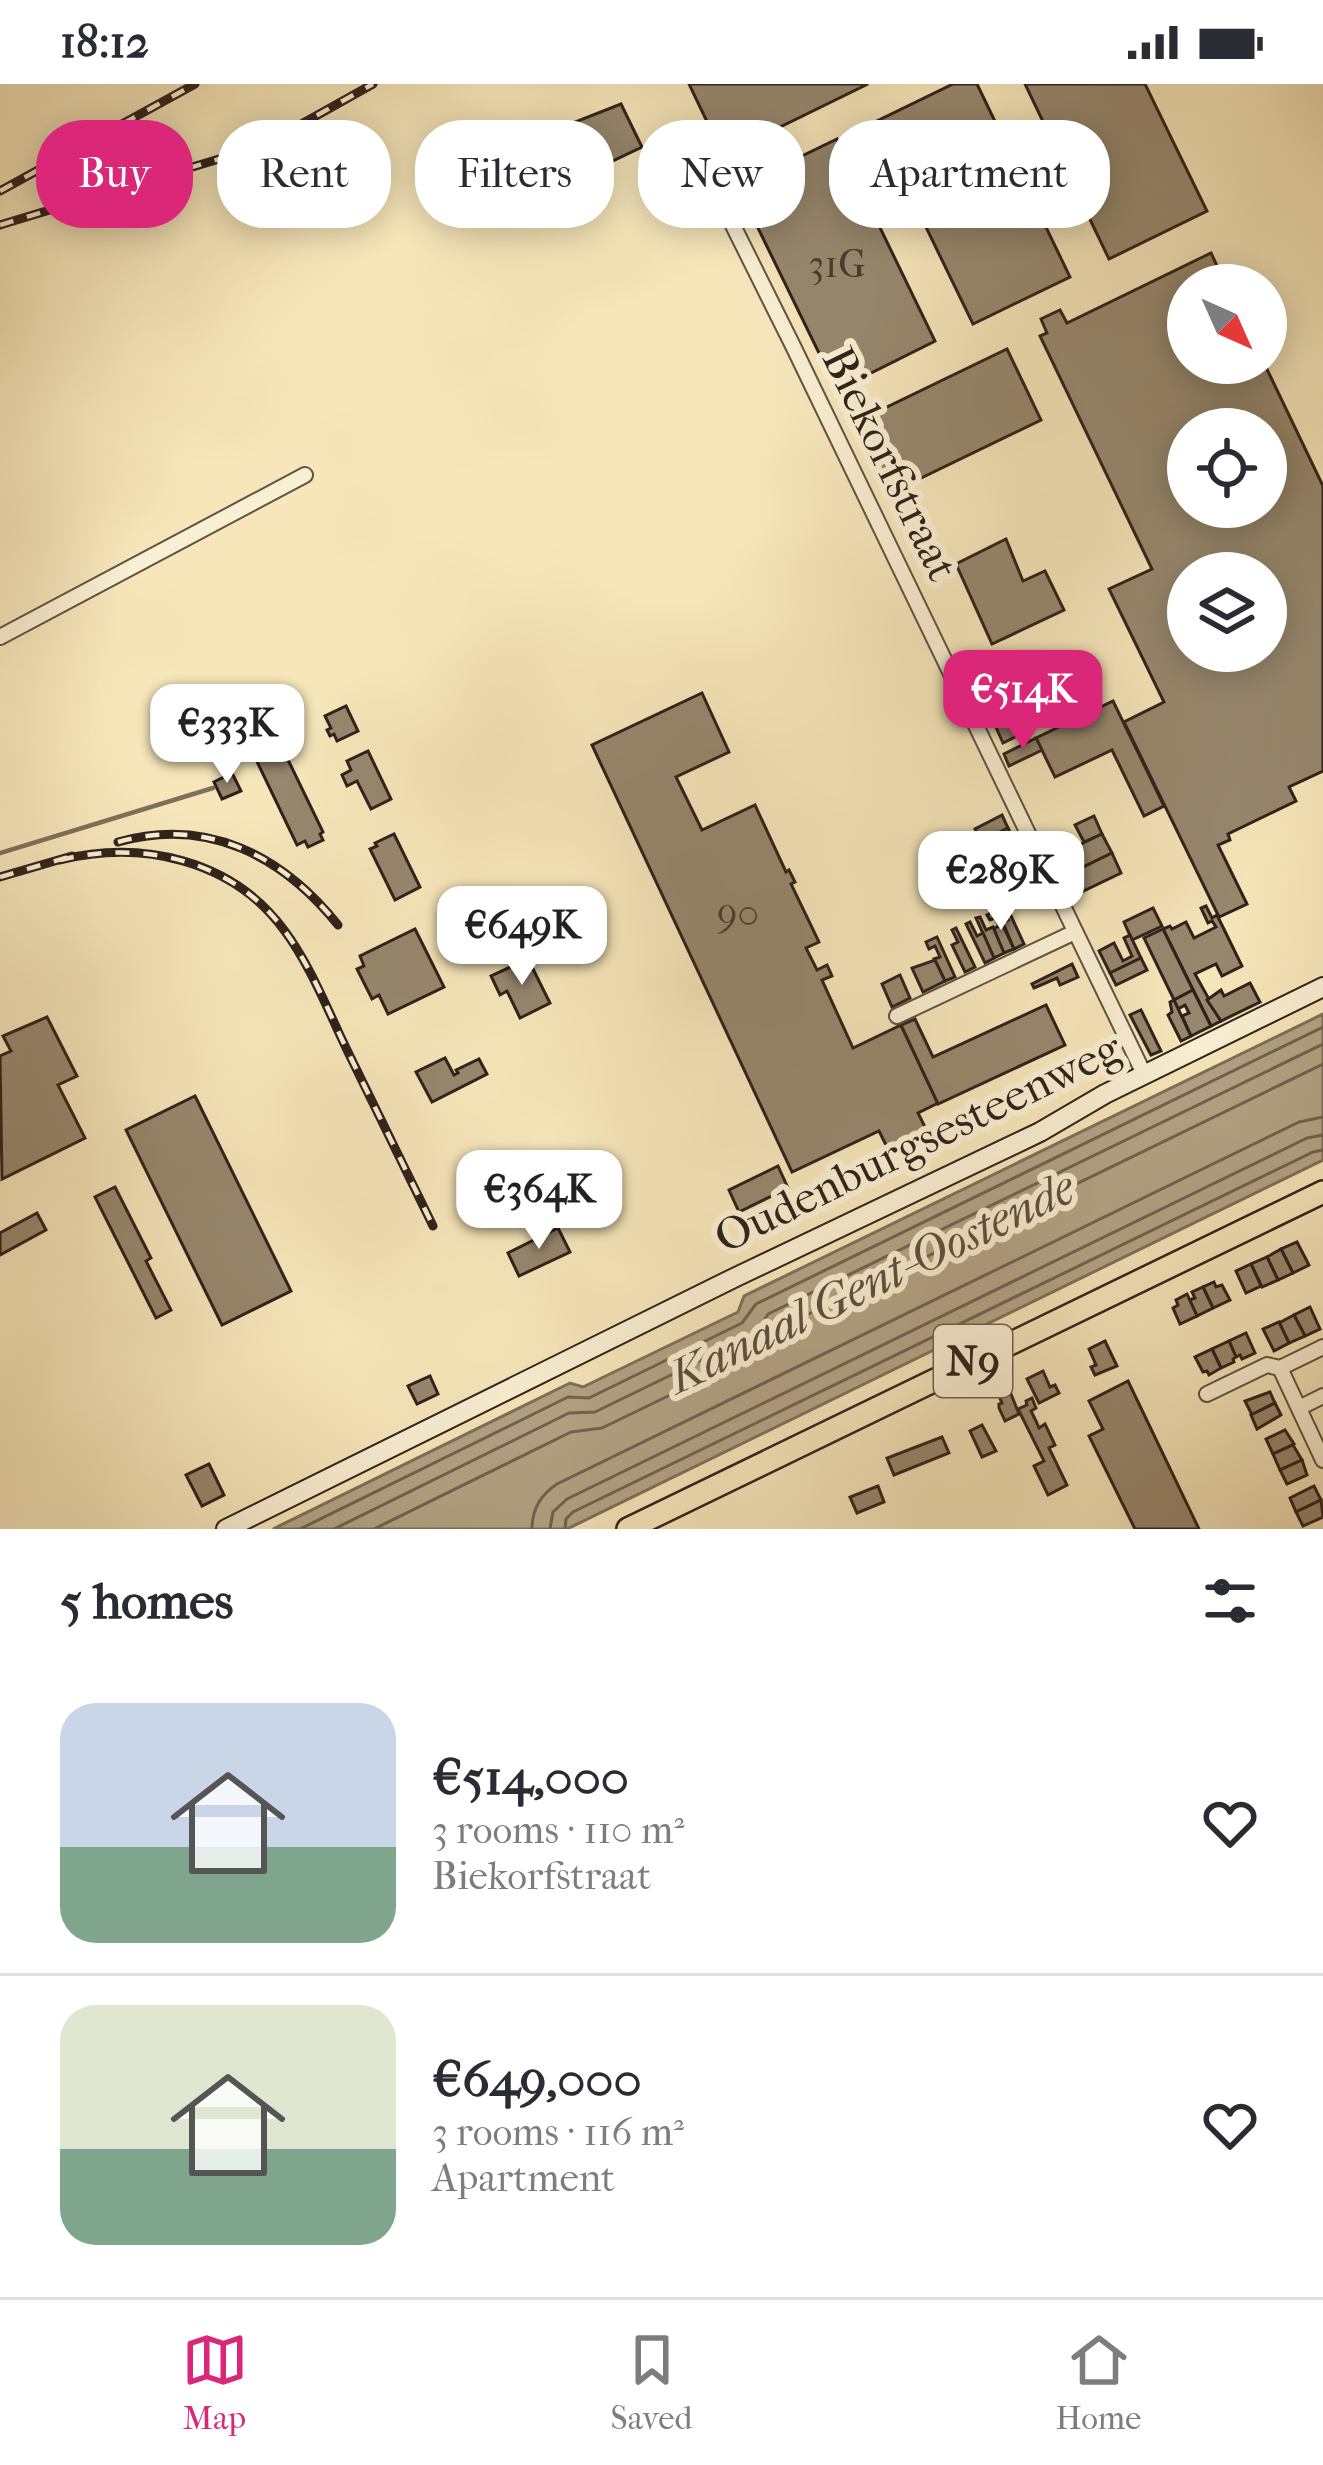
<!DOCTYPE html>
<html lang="en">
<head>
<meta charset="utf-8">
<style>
	:root { --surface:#fff; --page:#f2f2f3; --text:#2b2b33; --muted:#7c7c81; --line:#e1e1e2; --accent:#db2777 }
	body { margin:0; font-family:"IM FELL French Canon",serif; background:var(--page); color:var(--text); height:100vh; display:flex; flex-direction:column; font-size:45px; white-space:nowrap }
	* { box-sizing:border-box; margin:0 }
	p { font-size:39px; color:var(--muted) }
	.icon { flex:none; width:66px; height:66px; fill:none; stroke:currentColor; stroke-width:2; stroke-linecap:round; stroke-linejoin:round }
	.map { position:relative; height:1445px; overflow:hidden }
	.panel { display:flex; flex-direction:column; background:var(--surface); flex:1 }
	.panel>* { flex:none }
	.hud { position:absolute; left:36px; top:36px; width:1251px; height:108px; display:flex; gap:24px }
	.needle { width:78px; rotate:135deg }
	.buttons { position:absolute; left:1167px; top:180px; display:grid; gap:24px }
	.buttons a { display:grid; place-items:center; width:120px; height:120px; border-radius:50%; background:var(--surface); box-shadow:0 6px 30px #0003; font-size:60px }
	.price { position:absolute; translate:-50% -102px; padding:0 27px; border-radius:24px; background:#fff; color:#222; font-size:39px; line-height:78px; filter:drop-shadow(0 3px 6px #0008) }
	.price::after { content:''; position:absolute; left:50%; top:72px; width:36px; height:27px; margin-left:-18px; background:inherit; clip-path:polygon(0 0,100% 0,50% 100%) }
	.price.active { background:var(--accent); color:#fff }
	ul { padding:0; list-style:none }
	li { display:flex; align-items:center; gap:36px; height:300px; padding:0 60px }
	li+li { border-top:3px solid var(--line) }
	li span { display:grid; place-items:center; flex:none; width:336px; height:240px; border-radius:36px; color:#555 }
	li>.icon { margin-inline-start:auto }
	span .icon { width:144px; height:144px; fill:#fffc; stroke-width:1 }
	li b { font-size:51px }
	h2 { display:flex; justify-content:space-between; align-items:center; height:144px; padding:0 60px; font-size:51px }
	.pill { padding:0 42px; border-radius:48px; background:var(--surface); box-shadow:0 6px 30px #0003; font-size:42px; line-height:108px }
	.pill.active { background:var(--accent); color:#fff }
	.status { display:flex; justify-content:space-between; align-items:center; height:84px; padding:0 60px; background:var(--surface); direction:ltr }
	.status svg { height:33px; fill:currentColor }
	.tab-bar { display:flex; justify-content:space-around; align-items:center; height:168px; border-top:3px solid var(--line); background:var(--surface); font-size:33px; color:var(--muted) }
	.tab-bar a { display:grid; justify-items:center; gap:6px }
	.tab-bar .active { color:var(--accent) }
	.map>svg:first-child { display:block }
	.water { fill:#b2a384; stroke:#7e6f5a; stroke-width:3 }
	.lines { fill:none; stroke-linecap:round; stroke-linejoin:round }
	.shore { stroke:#70624f; stroke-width:3 }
	.stream { stroke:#7e6f5a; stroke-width:4.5 }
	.building { fill:#96876d; stroke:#2f211a; stroke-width:3; fill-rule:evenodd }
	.street-casing { stroke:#615242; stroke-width:18 }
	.secondary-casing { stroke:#2f211a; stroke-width:22 }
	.primary-casing { stroke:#2f211a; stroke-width:26 }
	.street { stroke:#f9efd2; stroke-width:14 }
	.secondary { stroke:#f9efd2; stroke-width:18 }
	.primary { stroke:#f6e6ba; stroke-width:21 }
	.rail-casing { stroke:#2f211a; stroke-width:9 }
	.rail { stroke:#f9efd2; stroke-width:4.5; stroke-dasharray:14; stroke-linecap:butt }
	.labels { text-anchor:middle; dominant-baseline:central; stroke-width:12; stroke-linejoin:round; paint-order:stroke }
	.number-label { font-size:39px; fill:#493a2f }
	.shield { fill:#f9efd2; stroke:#6c5f51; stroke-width:3 }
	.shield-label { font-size:42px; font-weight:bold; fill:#2f211a }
	.street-label { font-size:45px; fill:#2f211a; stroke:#f9efd2 }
	.water-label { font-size:48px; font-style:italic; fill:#5d4e3f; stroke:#f9efd2 }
</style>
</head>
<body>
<div class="status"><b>18:12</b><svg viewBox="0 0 49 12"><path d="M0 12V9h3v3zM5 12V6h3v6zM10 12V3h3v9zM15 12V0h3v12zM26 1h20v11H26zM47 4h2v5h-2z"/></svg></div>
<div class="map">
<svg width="1323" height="1445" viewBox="0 0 1323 1445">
	<rect width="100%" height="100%" fill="#f6e6ba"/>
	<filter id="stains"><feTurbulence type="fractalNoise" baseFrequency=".00167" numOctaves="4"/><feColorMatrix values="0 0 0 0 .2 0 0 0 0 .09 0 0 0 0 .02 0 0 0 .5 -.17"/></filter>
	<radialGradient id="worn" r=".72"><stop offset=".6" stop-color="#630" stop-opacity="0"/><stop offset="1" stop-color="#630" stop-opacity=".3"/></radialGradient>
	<path class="water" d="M 1323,930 L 1323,1076 L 567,1445 L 273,1445 L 570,1299 L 583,1303 L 738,1228 L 744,1212 Z"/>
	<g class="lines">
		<g class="shore">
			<path d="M 300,1445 L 568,1313 L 589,1314 L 742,1239 L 756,1220 L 1323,943"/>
			<path d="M 334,1445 L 569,1329 L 595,1328 L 749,1253 L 759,1245 L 768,1230 L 1323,960"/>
			<path d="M 374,1445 L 571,1348 L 602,1344 L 757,1269 L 770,1259 L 782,1243 L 1323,980"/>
			<path d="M 532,1445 C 532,1425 540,1411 557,1400 L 1299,1038 L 1323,1033"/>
			<path d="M 550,1445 L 553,1428 L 567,1415 L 1307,1054 L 1323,1051"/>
			<path d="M 565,1445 L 566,1435 L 573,1428 L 1313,1068 L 1323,1066"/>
		</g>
		<path class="stream" d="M 0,769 L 213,704"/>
	</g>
	<g class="building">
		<path d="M 689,0 L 868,0 L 723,71 Z"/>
		<path d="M 953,0 L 977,0 L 1070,193 L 973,240 L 875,38 Z"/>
		<path d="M 1025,0 L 1145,0 L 1207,127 L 1109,175 Z"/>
		<path d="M 621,20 L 642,63 L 596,85 L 601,95 L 524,132 L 494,70 Z"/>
		<path d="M 837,55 L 935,257 L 837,306 L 738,103 Z"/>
		<path d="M 311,93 L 321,111 L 295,126 L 285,108 Z"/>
		<path d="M 1211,169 L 1226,201 L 1188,201 L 1188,279 L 1264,279 L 1323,402 L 1323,687 L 1289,703 L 1296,717 L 1228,750 L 1230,756 L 1218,761 L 1247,820 L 1219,833 L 1124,638 L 1164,618 L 1109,505 L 1152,485 L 1040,252 L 1047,249 L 1041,235 L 1060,226 L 1067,239 ZM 1188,345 L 1266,345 L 1266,423 L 1188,423 ZM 1188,489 L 1266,489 L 1266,567 L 1188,567 Z"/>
		<path d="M 1007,265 L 1041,336 L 888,410 L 854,339 Z"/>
		<path d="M 1006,455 L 1023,497 L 1045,487 L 1064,526 L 992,560 L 956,480 Z"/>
		<path d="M 1003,578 L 1011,594 L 985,607 L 977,591 Z"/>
		<path d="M 702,609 L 729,668 L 676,693 L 702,746 L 755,721 L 786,788 L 789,786 L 795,798 L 791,800 L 819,858 L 806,864 L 817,886 L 827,881 L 832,892 L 822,896 L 853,964 L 901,941 L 938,1019 L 918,1029 L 927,1047 L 888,1065 L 879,1047 L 792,1088 L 592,661 Z"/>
		<path d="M 1113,617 L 1164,722 L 1144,732 L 1112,666 L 1055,693 L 1036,654 Z"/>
		<path d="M 346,622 L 358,647 L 337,657 L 334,650 L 330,652 L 327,646 L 331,644 L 325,632 Z"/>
		<path d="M 1011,633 L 1023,649 L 1003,659 L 995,641 Z"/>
		<path d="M 276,651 L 323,748 L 320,750 L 323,756 L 308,763 L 305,757 L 297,761 L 250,663 L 256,660 L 254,657 L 260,654 L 262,658 Z"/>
		<path d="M 1036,654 L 1042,666 L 1009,682 L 1004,670 Z"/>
		<path d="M 368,667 L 391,715 L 371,725 L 357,697 L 347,702 L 342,691 L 351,686 L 347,677 Z"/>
		<path d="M 232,689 L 241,707 L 222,715 L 214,698 Z"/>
		<path d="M 1002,731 L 1008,744 L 981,758 L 975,745 Z"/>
		<path d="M 1094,732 L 1102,750 L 1084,758 L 1075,741 Z"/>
		<path d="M 1008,744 L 1016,760 L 973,781 L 970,774 L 993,763 L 991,759 L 985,761 L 981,758 Z"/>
		<path d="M 394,750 L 420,803 L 395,816 L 370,765 L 377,762 L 375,759 Z"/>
		<path d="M 1102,750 L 1112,769 L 1063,793 L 1054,773 Z"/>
		<path d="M 1016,760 L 1021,772 L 994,785 L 988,774 Z"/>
		<path d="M 1112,769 L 1121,789 L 1073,812 L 1063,793 Z"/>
		<path d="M 1006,821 L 1024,860 L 1014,865 L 1003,839 L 1008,836 L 1002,823 Z"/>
		<path d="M 1206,822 L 1212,834 L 1217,831 L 1242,882 L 1222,892 L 1216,880 L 1195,890 L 1221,937 L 1211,942 L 1163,845 L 1170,842 L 1172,845 L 1186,838 L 1194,854 L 1216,843 L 1212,837 L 1208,839 L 1201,824 Z"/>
		<path d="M 1153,824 L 1162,842 L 1132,856 L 1124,838 Z"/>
		<path d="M 996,826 L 1014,865 L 1004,869 L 993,845 L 999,842 L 995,834 L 990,836 L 987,831 Z"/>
		<path d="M 980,833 L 986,846 L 993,843 L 1004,869 L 994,874 L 976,834 Z"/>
		<path d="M 970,838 L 977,852 L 983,849 L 994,874 L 985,879 L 966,840 Z"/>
		<path d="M 956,844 L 975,883 L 965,888 L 952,861 L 958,858 L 952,846 Z"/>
		<path d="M 415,845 L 444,903 L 388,930 L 379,911 L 372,915 L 357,885 L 364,882 L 360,872 Z"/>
		<path d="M 1163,845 L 1193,906 L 1174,916 L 1144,854 Z"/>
		<path d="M 1130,851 L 1141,874 L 1110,889 L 1099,867 L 1114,859 L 1123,877 L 1132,872 L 1124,854 Z"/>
		<path d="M 937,853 L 955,893 L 945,897 L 934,875 L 940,873 L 935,862 L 929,865 L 926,858 Z"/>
		<path d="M 1141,874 L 1147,886 L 1116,901 L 1110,889 Z"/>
		<path d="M 528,875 L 550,919 L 520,934 L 507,907 L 500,911 L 491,892 Z"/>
		<path d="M 935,876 L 945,897 L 923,908 L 912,884 Z"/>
		<path d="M 1072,880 L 1078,893 L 1060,901 L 1057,894 L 1034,904 L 1032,900 Z"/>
		<path d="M 900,891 L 910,914 L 892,923 L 882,900 Z"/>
		<path d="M 1250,899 L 1260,918 L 1221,937 L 1207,916 L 1221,906 L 1224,912 Z"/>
		<path d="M 1193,906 L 1211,942 L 1191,952 L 1182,932 L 1189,929 L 1185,921 L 1178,925 L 1174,916 Z"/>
		<path d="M 1174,916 L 1191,952 L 1181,957 L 1168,931 L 1172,928 L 1170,918 Z"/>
		<path d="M 1046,921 L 1065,961 L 938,1020 L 901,941 L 915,935 L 933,973 Z"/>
		<path d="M 1141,926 L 1161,967 L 1151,971 L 1130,931 Z"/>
		<path d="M 47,933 L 77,992 L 58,1001 L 85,1054 L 2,1095 L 0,972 L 11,967 L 3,952 Z"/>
		<path d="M 445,974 L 454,991 L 458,989 L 456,986 L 479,975 L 487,990 L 432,1018 L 416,988 Z"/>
		<path d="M 195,1012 L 291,1207 L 222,1241 L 126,1046 Z"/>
		<path d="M 778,1082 L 788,1104 L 739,1128 L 729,1106 Z"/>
		<path d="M 115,1103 L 151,1174 L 146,1177 L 171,1226 L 156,1234 L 95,1113 Z"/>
		<path d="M 37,1129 L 46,1146 L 0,1171 L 0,1149 Z"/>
		<path d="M 558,1144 L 570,1168 L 519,1192 L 508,1169 Z"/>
		<path d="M 1297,1158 L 1309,1181 L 1293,1189 L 1281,1165 Z"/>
		<path d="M 1281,1165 L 1293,1189 L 1278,1196 L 1267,1173 Z"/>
		<path d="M 1267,1173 L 1278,1196 L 1262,1203 L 1251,1180 Z"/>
		<path d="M 1251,1180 L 1261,1202 L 1246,1209 L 1236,1187 Z"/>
		<path d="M 1214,1198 L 1216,1203 L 1222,1201 L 1230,1216 L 1213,1224 L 1203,1203 Z"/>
		<path d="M 1203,1203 L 1213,1224 L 1197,1232 L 1189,1216 L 1195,1214 L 1192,1208 Z"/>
		<path d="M 1187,1210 L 1197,1232 L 1180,1240 L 1173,1224 L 1178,1221 L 1176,1216 Z"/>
		<path d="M 1310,1223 L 1320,1245 L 1305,1252 L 1294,1231 Z"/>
		<path d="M 1294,1231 L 1305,1252 L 1289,1259 L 1279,1239 Z"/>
		<path d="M 1279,1238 L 1289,1259 L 1274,1267 L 1263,1245 Z"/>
		<path d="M 1246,1249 L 1255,1269 L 1242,1275 L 1240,1271 L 1236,1273 L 1229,1257 Z"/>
		<path d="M 1105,1257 L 1117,1282 L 1095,1291 L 1091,1283 L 1096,1281 L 1089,1265 Z"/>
		<path d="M 1229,1257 L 1236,1273 L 1233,1275 L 1234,1278 L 1221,1284 L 1212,1265 Z"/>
		<path d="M 1212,1265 L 1221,1284 L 1209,1291 L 1207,1287 L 1203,1288 L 1195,1273 Z"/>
		<path d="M 1043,1287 L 1050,1303 L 1055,1301 L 1059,1309 L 1039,1319 L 1027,1295 Z"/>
		<path d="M 430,1292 L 438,1310 L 417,1320 L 408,1302 Z"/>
		<path d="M 1128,1297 L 1199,1445 L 1135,1445 L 1089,1352 L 1103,1345 L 1089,1317 Z"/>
		<path d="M 1009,1305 L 1019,1330 L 1005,1337 L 999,1324 L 999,1320 L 1002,1319 L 998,1310 Z"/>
		<path d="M 1270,1308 L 1275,1319 L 1252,1331 L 1245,1317 Z"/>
		<path d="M 1032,1314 L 1036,1324 L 1031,1327 L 1036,1337 L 1039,1344 L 1045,1340 L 1055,1361 L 1049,1364 L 1067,1401 L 1048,1411 L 1034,1382 L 1044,1377 L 1018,1325 L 1027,1321 L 1026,1317 Z"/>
		<path d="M 1275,1319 L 1281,1331 L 1257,1345 L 1251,1331 Z"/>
		<path d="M 982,1341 L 996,1367 L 982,1373 L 970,1347 Z"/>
		<path d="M 1285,1346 L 1294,1360 L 1273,1370 L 1266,1355 Z"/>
		<path d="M 942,1353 L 949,1369 L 894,1391 L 887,1374 Z"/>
		<path d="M 1293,1361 L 1302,1376 L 1280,1386 L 1273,1370 Z"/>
		<path d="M 1302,1376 L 1307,1391 L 1287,1400 L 1280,1386 Z"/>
		<path d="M 209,1380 L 224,1411 L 202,1422 L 186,1391 Z"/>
		<path d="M 878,1402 L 884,1418 L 857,1429 L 850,1413 Z"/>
		<path d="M 1314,1402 L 1321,1416 L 1296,1428 L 1290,1414 Z"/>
		<path d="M 1321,1416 L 1323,1433 L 1303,1442 L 1296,1428 Z"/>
	</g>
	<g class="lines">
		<defs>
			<g id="street">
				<path d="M 693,61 L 793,262 L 1144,990"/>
				<path d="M 0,553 L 305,391"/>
				<path d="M 897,932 L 1075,848"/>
				<path d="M 1323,1263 L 1280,1284 L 1323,1376"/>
				<path d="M 1207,1310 L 1267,1281 L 1280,1284"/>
				<path d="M 1299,1324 L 1323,1312"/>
			</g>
			<path id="secondary" d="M 226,1445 L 736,1193 L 1040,1048 L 1105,1010 L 1323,903"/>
			<path id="primary" d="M 628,1445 L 1323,1108"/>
		</defs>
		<use href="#street" class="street-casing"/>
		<use href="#secondary" class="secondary-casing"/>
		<use href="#primary" class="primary-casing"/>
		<use href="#street" class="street"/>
		<use href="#secondary" class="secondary"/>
		<use href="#primary" class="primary"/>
		<defs>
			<g id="rail">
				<path d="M 0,107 L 195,0"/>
				<path d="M 0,141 L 239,69 L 289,47 L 373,0"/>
				<path d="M 118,758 C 207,733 282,771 338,841"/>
				<path d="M 60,776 C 141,756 232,775 284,846 C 311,882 328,927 348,968 C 376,1026 405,1084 433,1142"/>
				<path d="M 0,793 L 72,772"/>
			</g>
		</defs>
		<use href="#rail" class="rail-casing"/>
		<use href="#rail" class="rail"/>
	</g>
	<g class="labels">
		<g class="number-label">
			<text x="837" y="180">31G</text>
			<text x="738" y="829">90</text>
		</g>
		<rect class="shield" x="934" y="1241" width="78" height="72" rx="9"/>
		<g class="shield-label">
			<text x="973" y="1277">N9</text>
		</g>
		<g class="street-label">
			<text transform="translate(890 380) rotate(64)">Biekorfstraat</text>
			<text transform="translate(918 1059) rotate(-26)">Oudenburgsesteenweg</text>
		</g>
		<g class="water-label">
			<text transform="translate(871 1198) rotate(-26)">Kanaal Gent-Oostende</text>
		</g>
	</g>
	<rect width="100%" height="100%" filter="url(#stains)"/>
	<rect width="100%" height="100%" fill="url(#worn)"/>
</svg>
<div class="buttons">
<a><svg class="needle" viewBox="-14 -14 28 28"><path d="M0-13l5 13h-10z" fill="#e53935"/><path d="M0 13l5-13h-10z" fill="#7c7c81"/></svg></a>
<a><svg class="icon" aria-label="locate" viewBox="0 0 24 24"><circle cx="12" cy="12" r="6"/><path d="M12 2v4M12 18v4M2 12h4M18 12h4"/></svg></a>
<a><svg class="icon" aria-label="layers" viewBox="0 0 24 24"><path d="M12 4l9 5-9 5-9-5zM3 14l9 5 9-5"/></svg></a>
</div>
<b class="price active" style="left:1023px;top:668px">€514K</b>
<b class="price" style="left:227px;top:702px">€333K</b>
<b class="price" style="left:1001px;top:849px">€289K</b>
<b class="price" style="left:522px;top:904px">€649K</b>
<b class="price" style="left:539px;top:1168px">€364K</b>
<div class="hud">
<a class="pill active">Buy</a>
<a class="pill">Rent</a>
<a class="pill">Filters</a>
<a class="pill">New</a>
<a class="pill">Apartment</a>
</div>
</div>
<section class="panel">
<h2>5 homes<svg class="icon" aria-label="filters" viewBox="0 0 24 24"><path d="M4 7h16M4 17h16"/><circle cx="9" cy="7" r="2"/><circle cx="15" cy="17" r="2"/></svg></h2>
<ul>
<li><span style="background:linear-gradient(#c9d6e8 60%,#7fa58c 0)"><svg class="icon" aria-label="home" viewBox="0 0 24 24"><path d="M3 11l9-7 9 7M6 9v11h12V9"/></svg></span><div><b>€514,000</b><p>3 rooms · 110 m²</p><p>Biekorfstraat</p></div><svg class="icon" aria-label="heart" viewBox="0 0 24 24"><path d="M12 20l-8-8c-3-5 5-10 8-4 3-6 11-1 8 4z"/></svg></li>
<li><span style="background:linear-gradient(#dfe7d0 60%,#7fa58c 0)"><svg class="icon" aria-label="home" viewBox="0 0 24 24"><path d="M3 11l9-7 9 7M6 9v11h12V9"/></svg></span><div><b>€649,000</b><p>3 rooms · 116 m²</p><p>Apartment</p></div><svg class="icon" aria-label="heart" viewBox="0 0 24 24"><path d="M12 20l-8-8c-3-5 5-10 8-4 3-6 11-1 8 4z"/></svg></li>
</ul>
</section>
<nav class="tab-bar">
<a class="active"><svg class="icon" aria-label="map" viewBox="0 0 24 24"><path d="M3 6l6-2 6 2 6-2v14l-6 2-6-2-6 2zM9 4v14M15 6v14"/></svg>Map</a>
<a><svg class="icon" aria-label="saved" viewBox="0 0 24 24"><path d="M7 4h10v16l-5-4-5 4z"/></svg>Saved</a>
<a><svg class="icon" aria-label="home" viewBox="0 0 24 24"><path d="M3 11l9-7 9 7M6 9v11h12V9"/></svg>Home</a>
</nav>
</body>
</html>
